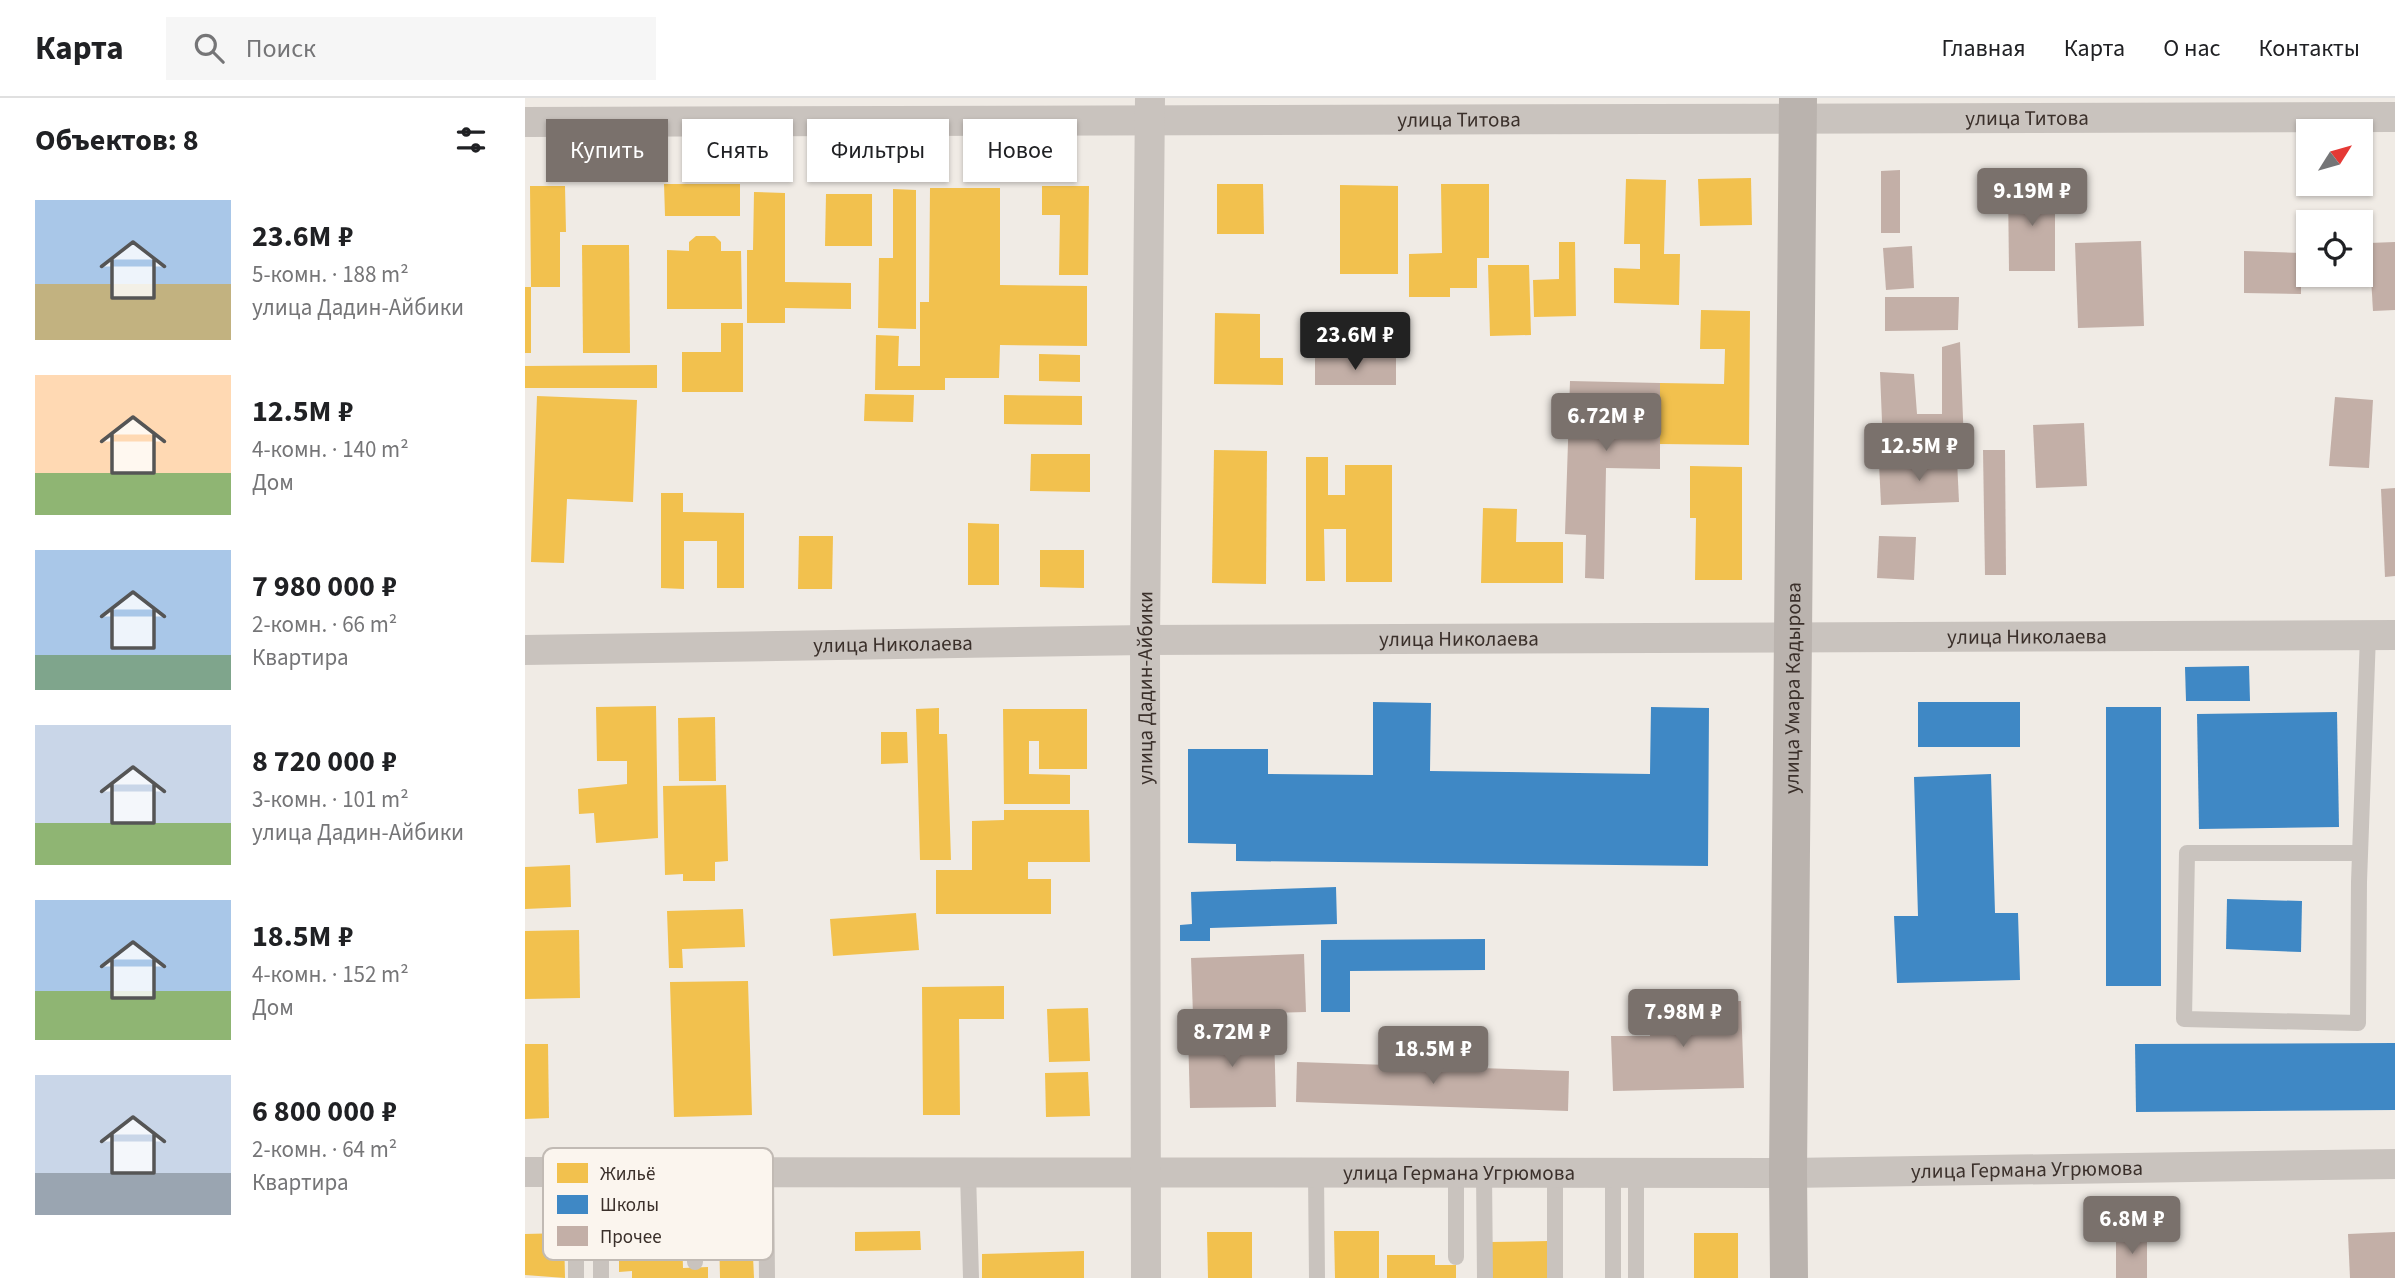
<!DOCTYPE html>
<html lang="ru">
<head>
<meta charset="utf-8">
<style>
	:root { --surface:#fff; --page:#f6f6f6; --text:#202124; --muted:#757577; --line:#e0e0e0; --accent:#7a716c }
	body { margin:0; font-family:"Source Sans 3",sans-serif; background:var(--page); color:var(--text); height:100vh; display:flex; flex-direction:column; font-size:26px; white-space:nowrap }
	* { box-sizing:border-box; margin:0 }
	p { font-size:23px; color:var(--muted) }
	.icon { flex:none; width:38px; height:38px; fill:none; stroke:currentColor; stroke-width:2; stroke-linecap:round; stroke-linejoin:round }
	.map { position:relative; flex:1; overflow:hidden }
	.drawer { display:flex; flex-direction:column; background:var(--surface); width:525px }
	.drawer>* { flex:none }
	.hud { position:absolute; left:21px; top:21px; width:665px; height:63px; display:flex; gap:14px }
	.needle { width:46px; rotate:53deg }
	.tools { position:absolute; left:1771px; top:21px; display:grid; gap:14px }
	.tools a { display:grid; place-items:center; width:77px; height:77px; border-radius:0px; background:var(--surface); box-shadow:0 2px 5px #0004; font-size:35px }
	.price { position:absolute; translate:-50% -60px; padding:0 16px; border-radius:7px; background:var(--accent); color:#fff; font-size:23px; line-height:46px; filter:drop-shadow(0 2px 4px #0008) }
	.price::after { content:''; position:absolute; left:50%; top:42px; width:21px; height:16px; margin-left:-10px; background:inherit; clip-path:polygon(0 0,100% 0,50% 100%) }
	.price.active { background:#222; color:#fff }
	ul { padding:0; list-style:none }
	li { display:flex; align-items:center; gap:21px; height:175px; padding:0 35px }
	li span { display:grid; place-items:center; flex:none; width:196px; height:140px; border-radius:0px; color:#555 }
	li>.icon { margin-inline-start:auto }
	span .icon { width:84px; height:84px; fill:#fffc; stroke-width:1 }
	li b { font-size:30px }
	h2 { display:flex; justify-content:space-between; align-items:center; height:84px; padding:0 35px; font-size:30px }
	.tag { padding:0 24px; border-radius:0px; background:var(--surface); box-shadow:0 2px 5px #0004; font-size:24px; line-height:63px }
	.tag.active { background:var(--accent); color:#fff }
	header { display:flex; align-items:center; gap:42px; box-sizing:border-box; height:98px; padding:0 35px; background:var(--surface); border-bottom:2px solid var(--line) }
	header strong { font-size:33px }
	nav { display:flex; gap:38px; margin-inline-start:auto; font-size:24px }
	.search { width:490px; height:63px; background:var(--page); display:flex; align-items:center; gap:18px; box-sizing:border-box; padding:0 24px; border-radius:0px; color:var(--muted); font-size:26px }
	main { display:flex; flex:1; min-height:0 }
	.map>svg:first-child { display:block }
	.homes { fill:#f2c14e }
	.schools { fill:#3f88c5 }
	.building { fill:#c3afa7 }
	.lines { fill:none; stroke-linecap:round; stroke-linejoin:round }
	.lane { stroke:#c9c3be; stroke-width:16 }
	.street { stroke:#c9c3be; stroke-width:30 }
	.secondary { stroke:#bab3ae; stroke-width:38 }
	.labels { text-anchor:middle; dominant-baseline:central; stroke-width:7; stroke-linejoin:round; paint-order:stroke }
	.street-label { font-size:21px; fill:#3b302b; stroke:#fbf5ee }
	.key { fill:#fbf5ee; stroke:#c1bab4; stroke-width:2 }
	.key-label { font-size:19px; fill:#3b302b }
</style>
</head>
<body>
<header>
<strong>Карта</strong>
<div class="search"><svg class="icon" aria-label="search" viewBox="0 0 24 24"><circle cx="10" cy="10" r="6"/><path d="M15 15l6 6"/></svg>Поиск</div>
<nav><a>Главная</a><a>Карта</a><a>О нас</a><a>Контакты</a></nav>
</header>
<main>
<section class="drawer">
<h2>Объектов: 8<svg class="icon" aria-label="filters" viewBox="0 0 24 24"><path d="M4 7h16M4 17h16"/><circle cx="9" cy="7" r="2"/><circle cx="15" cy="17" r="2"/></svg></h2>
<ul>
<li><span style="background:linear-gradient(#a9c7e8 60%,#c2b280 0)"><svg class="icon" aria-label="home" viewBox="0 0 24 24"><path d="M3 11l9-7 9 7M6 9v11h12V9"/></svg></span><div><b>23.6M ₽</b><p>5-комн. · 188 m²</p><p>улица Дадин-Айбики</p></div></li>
<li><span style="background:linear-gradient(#ffd9b3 70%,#8fb573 0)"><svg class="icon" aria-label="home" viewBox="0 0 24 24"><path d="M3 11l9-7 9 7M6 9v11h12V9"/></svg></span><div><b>12.5M ₽</b><p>4-комн. · 140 m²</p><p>Дом</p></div></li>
<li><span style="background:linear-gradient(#a9c7e8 75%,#7fa58c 0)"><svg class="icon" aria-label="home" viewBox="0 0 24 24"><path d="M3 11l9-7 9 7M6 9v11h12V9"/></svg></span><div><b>7 980 000 ₽</b><p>2-комн. · 66 m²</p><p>Квартира</p></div></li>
<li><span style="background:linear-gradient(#c9d6e8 70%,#8fb573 0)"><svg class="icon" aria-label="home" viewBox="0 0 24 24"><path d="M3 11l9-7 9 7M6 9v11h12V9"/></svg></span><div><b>8 720 000 ₽</b><p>3-комн. · 101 m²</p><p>улица Дадин-Айбики</p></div></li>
<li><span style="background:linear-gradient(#a9c7e8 65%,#8fb573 0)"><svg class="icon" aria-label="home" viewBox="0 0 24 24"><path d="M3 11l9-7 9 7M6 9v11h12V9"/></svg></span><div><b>18.5M ₽</b><p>4-комн. · 152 m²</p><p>Дом</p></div></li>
<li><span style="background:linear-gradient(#c9d6e8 70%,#9aa5b1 0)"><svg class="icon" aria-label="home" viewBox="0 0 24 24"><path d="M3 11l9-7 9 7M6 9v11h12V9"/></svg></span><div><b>6 800 000 ₽</b><p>2-комн. · 64 m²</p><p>Квартира</p></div></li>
</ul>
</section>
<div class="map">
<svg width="1870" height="1180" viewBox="0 0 1870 1180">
	<rect width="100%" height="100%" fill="#f0ebe5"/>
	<g class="homes">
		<path d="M 1226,80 L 1227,127 L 1175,128 L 1173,81 Z"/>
		<path d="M 1101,81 L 1141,82 L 1139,156 L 1155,156 L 1154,207 L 1089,205 L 1089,170 L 1115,171 L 1115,146 L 1099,146 Z"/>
		<path d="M 139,86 L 215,86 L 215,118 L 140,118 Z"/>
		<path d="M 692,86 L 738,86 L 739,136 L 692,136 Z"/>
		<path d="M 916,86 L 964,86 L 964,160 L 952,160 L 952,190 L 925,190 L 925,199 L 884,199 L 884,156 L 917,155 Z"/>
		<path d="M 815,87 L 873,88 L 873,176 L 815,176 Z"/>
		<path d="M 5,88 L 40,88 L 41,134 L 35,134 L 35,189 L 6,189 Z"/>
		<path d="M 517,88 L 564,88 L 563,177 L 534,177 L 535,117 L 517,117 Z"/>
		<path d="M 405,90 L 475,90 L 475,187 L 562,188 L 562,248 L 475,247 L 474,280 L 420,280 L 420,292 L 350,292 L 351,237 L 374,238 L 373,268 L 395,268 L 395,204 L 404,204 Z"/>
		<path d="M 368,91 L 391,92 L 391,231 L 353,230 L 354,160 L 368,160 Z"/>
		<path d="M 229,94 L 260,95 L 260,184 L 326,185 L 326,211 L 260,210 L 260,225 L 222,225 L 222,152 L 228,152 Z"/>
		<path d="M 301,96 L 347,96 L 347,148 L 300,148 Z"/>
		<path d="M 171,138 L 190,138 L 196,144 L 196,153 L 216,153 L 217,211 L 142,211 L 142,152 L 164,153 L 164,144 Z"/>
		<path d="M 1034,144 L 1050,144 L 1051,218 L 1009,219 L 1008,182 L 1034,181 Z"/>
		<path d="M 57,147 L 104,147 L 105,255 L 58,255 Z"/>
		<path d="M 963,167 L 1004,167 L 1006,237 L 965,238 Z"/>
		<rect x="0" y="189" width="6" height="66"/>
		<path d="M 1176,212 L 1225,213 L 1224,347 L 1135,346 L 1135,285 L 1199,286 L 1200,251 L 1175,251 Z"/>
		<path d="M 690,215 L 735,216 L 735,260 L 758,260 L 758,287 L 689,286 Z"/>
		<path d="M 196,225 L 218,225 L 218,294 L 157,294 L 157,254 L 196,254 Z"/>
		<path d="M 514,256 L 555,257 L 555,284 L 514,283 Z"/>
		<path d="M 132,267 L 132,290 L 0,290 L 0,268 Z"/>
		<path d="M 340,296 L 389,297 L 388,324 L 339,323 Z"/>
		<path d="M 479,297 L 557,298 L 557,327 L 479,326 Z"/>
		<path d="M 12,298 L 112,302 L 108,404 L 42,401 L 39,465 L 6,464 Z"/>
		<path d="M 689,352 L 742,353 L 741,486 L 687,485 Z"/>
		<path d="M 506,356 L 565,356 L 565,394 L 505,393 Z"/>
		<path d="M 781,359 L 803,359 L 803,397 L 820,397 L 820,367 L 867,367 L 867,484 L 821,484 L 821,431 L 799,431 L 800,483 L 781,483 Z"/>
		<path d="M 1165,368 L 1217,369 L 1217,482 L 1170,482 L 1171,420 L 1165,420 Z"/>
		<path d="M 136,395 L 158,395 L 158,414 L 219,415 L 219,490 L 192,490 L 192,443 L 159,443 L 159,491 L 136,490 Z"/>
		<path d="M 958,410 L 992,411 L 991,444 L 1038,444 L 1038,485 L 956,485 Z"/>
		<path d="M 443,425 L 474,426 L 474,487 L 443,487 Z"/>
		<path d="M 274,438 L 308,438 L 307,491 L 273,491 Z"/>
		<path d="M 515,452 L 559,452 L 559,490 L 515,489 Z"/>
		<path d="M 131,608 L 133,740 L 71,745 L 69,715 L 54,716 L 53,691 L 102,686 L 102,663 L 72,663 L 71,609 Z"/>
		<path d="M 414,610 L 414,636 L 422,636 L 426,762 L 395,762 L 391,611 Z"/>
		<path d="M 478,611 L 562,611 L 562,671 L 514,671 L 514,643 L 504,643 L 504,676 L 545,677 L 545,706 L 479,706 Z"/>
		<path d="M 190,619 L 191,683 L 154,683 L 153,620 Z"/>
		<path d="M 356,634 L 382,634 L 383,665 L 356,666 Z"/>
		<path d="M 201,687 L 203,763 L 190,764 L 190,783 L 158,783 L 158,776 L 140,777 L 138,688 Z"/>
		<path d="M 479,712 L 564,712 L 565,764 L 503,764 L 503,781 L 526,781 L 526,816 L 411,816 L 411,772 L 447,772 L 447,723 L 479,722 Z"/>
		<path d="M 45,767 L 46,809 L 0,811 L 0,769 Z"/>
		<path d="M 218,811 L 220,849 L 157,851 L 158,870 L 144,870 L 142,813 Z"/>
		<path d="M 391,815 L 394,852 L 308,858 L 305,821 Z"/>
		<path d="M 54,832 L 55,900 L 0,901 L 0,833 Z"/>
		<path d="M 223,883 L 227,1017 L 149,1019 L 145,884 Z"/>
		<path d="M 479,888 L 479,921 L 434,921 L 435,1017 L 398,1017 L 397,889 Z"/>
		<path d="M 563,910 L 565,963 L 524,964 L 522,911 Z"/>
		<path d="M 0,946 L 23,946 L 24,1020 L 0,1021 Z"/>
		<path d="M 563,974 L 565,1018 L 521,1019 L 520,975 Z"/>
		<path d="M 157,1133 L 158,1170 L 183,1169 L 183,1180 L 107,1180 L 107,1173 L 94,1174 L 94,1135 Z"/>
		<path d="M 395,1133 L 396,1152 L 330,1153 L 330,1134 Z"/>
		<path d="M 809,1133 L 854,1133 L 854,1180 L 810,1180 Z"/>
		<path d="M 682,1134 L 727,1134 L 727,1180 L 683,1180 Z"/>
		<path d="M 39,1135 L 40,1180 L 0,1177 L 0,1136 Z"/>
		<path d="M 194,1135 L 227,1135 L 229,1180 L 195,1180 Z"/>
		<rect x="1169" y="1135" width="44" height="45"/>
		<path d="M 1023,1143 L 1023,1180 L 967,1180 L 966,1144 Z"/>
		<path d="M 559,1153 L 559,1180 L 457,1180 L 457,1156 Z"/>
		<path d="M 862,1157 L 910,1157 L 910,1167 L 931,1167 L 931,1180 L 862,1180 Z"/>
	</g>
	<g class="schools">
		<path d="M 1724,568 L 1725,603 L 1661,603 L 1660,569 Z"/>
		<path d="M 848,604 L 906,605 L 905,673 L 1125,676 L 1126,609 L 1184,610 L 1183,768 L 711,763 L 711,746 L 663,745 L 663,651 L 743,651 L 743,676 L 848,677 Z"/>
		<rect x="1393" y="604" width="102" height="45"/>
		<rect x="1581" y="609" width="55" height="279"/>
		<path d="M 1812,614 L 1814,729 L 1674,731 L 1672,616 Z"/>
		<path d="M 1466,676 L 1470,815 L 1493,815 L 1495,882 L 1372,885 L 1369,818 L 1393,818 L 1389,679 Z"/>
		<path d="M 811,789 L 812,826 L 685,830 L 685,843 L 655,843 L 655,827 L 667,826 L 666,794 Z"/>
		<path d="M 1702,801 L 1777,803 L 1776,854 L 1701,851 Z"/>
		<path d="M 960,841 L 960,872 L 825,873 L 825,914 L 796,914 L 796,842 Z"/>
		<path d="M 1870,945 L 1870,1012 L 1611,1014 L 1610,946 Z"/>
	</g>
	<g class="building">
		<path d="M 1375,72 L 1375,135 L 1356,135 L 1356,73 Z"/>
		<path d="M 1483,87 L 1530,88 L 1530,173 L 1484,173 Z"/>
		<path d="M 1616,143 L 1619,228 L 1553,230 L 1550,145 Z"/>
		<path d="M 1870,144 L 1870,212 L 1848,213 L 1844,145 Z"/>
		<path d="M 1387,148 L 1389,190 L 1361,192 L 1358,150 Z"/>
		<path d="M 1719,153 L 1776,155 L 1776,196 L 1719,195 Z"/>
		<path d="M 1360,199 L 1434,199 L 1433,232 L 1360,233 Z"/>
		<path d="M 1435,244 L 1439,346 L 1358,348 L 1355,274 L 1389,276 L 1392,316 L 1417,316 L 1417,249 Z"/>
		<rect x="790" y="260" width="81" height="27"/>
		<path d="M 1045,283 L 1135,285 L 1135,371 L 1081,370 L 1079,481 L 1060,480 L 1061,437 L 1040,436 Z"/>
		<path d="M 1810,299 L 1848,302 L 1844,370 L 1804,368 Z"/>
		<path d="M 1559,325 L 1562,388 L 1511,390 L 1508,327 Z"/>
		<path d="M 1458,352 L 1480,352 L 1481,477 L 1460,477 Z"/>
		<path d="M 1432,362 L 1434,404 L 1356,407 L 1354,365 Z"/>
		<path d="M 1870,390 L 1870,478 L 1860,479 L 1856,391 Z"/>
		<path d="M 1354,438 L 1391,439 L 1389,482 L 1352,480 Z"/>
		<path d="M 779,856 L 781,914 L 668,917 L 666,860 Z"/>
		<path d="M 1216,903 L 1219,990 L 1088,993 L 1086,938 L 1125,938 L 1124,905 Z"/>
		<path d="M 749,932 L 751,1009 L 665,1010 L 663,933 Z"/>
		<path d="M 772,964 L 1044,973 L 1043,1013 L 771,1004 Z"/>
		<path d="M 1870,1134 L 1870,1180 L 1825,1180 L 1823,1136 Z"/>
		<path d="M 1622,1136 L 1622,1180 L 1591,1180 L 1591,1137 Z"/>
	</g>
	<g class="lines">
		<g class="lane">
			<path d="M 1835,755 L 1662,755 L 1659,921 L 1833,925 L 1834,784 L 1843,537"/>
			<path d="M 51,1074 L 51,1180"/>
			<path d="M 241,1075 L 242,1180"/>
			<path d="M 443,1075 L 446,1180"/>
			<path d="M 931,1075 L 931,1159"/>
			<path d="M 959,1075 L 960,1180"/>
			<path d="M 1088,1075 L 1088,1180"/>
			<path d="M 1111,1075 L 1111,1180"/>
			<path d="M 791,1076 L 792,1180"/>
			<path d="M 1030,1076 L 1030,1180"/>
			<path d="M 170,1164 L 170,1074"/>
			<path d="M 76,1180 L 76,1074"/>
		</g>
		<g class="street">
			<path id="s1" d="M 0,24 L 1870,19"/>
			<path id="s2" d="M 0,552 L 620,542 L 1870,537"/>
			<path id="s3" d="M 0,1074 L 1263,1075 L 1870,1066"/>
			<path id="s4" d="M 621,1180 L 620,542 L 625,0"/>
		</g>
		<path class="secondary" id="s5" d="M 1264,1180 L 1263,1075 L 1273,0"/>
	</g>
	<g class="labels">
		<g class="street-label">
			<text stroke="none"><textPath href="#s1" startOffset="1502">улица Титова</textPath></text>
			<text stroke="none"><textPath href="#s1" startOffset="934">улица Титова</textPath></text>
			<text stroke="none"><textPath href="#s2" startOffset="1502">улица Николаева</textPath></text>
			<text stroke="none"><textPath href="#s2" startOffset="934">улица Николаева</textPath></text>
			<text stroke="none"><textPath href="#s2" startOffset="368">улица Николаева</textPath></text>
			<text stroke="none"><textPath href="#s4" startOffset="590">улица Дадин-Айбики</textPath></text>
			<text stroke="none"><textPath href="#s5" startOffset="590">улица Умара Кадырова</textPath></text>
			<text stroke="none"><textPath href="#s3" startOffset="1502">улица Германа Угрюмова</textPath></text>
			<text stroke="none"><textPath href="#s3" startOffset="934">улица Германа Угрюмова</textPath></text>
		</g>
	</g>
	<rect x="18" y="1050" width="230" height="112" rx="10" class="key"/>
	<rect x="32" y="1065" width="31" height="20" fill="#f2c14e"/>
	<rect x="32" y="1097" width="31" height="19" fill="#3f88c5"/>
	<rect x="32" y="1128" width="31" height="20" fill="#c3afa7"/>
	<g class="key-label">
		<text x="75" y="1082">Жильё</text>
		<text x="75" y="1113">Школы</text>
		<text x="75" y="1145">Прочее</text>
	</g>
</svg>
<div class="tools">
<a><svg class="needle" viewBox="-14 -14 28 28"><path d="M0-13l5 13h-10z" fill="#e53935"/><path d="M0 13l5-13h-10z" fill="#757577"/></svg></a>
<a><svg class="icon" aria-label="locate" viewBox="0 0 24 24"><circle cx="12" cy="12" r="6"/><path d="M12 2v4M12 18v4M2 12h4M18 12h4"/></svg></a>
</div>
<b class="price" style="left:1507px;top:130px">9.19M ₽</b>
<b class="price active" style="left:830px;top:274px">23.6M ₽</b>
<b class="price" style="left:1081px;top:355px">6.72M ₽</b>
<b class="price" style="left:1394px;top:385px">12.5M ₽</b>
<b class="price" style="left:1158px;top:951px">7.98M ₽</b>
<b class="price" style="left:707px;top:971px">8.72M ₽</b>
<b class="price" style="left:908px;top:988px">18.5M ₽</b>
<b class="price" style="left:1607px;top:1158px">6.8M ₽</b>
<div class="hud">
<a class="tag active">Купить</a>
<a class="tag">Снять</a>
<a class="tag">Фильтры</a>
<a class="tag">Новое</a>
</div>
</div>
</main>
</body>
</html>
